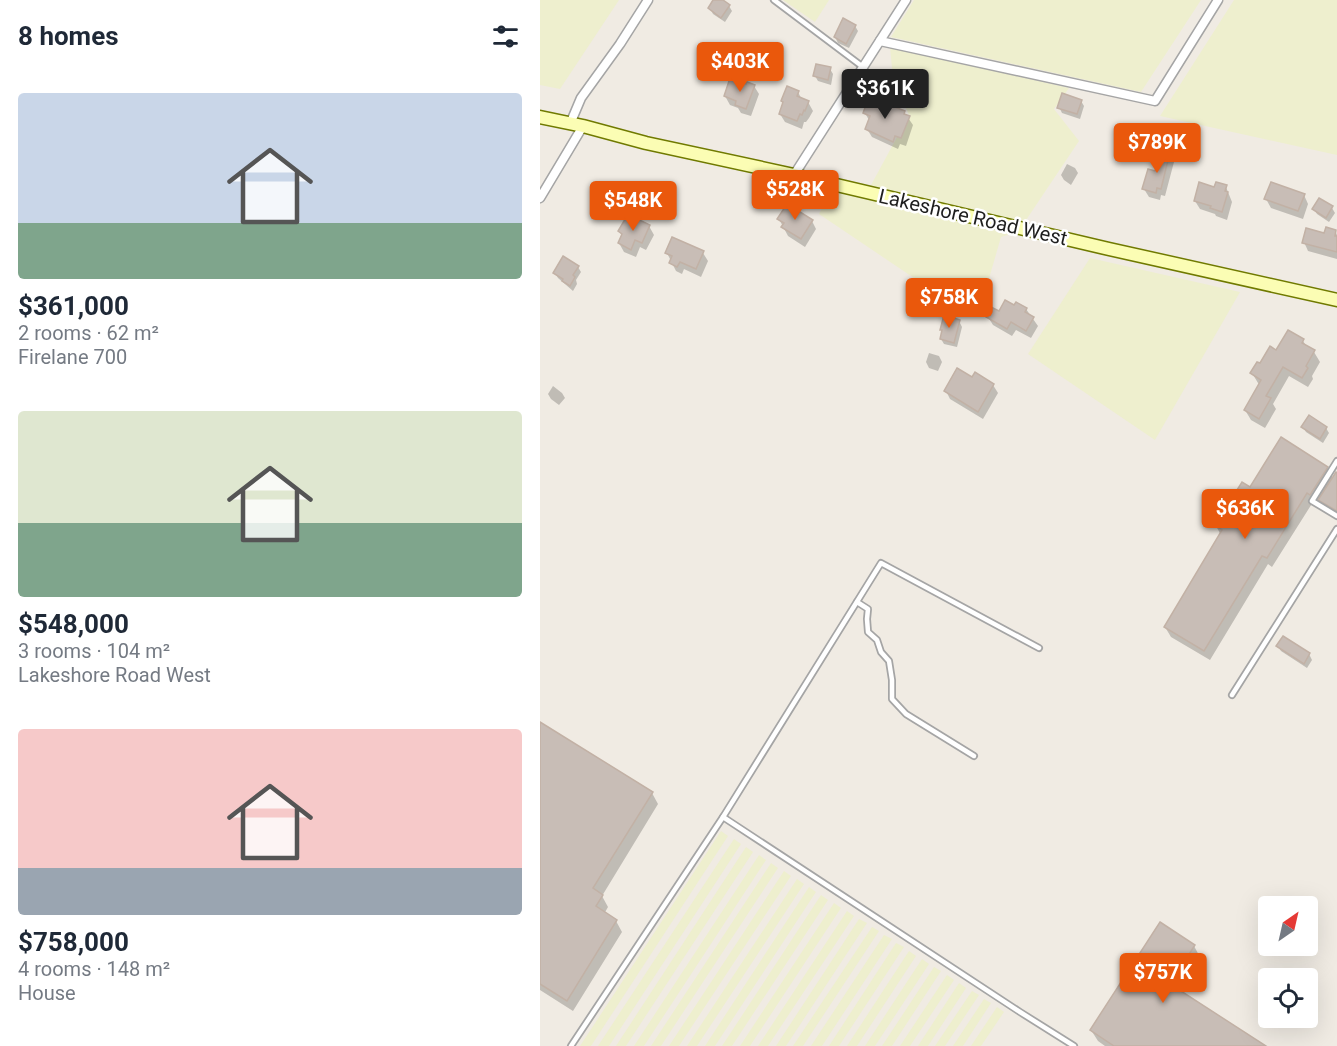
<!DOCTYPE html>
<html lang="en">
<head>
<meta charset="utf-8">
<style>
	:root { --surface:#fff; --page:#f2f2f3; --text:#1f2937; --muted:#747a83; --accent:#ea580c }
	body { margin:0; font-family:Roboto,sans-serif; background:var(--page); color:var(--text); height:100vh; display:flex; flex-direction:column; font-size:22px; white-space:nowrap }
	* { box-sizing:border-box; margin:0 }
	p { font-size:20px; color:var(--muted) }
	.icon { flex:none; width:33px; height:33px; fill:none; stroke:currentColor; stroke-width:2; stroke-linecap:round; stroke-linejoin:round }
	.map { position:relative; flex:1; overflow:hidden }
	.details { display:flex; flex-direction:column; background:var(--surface); width:540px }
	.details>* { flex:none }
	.needle { width:39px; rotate:34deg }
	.controls { position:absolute; left:718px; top:896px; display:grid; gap:12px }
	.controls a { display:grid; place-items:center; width:60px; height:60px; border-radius:6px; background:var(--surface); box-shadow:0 6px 24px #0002; font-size:30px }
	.price { position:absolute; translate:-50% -51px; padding:0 14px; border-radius:6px; background:var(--accent); color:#fff; font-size:20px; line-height:39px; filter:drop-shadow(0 2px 3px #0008) }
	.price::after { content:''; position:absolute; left:50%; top:36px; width:18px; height:14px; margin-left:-9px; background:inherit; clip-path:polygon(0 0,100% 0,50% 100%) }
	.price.current { background:#222; color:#fff }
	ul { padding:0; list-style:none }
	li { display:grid; align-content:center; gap:12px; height:318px; padding:0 18px }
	li span { display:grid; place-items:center; height:186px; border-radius:6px; color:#555 }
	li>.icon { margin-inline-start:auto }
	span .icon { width:108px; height:108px; fill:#fffc; stroke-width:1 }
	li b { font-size:26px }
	h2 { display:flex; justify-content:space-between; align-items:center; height:72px; padding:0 18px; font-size:26px }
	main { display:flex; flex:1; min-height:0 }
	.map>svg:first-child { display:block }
	.farmland { fill:#eeefce }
	.shadow { fill:#0003 }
	.building { fill:#c8bdb6; stroke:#c2b1a5; stroke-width:1.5 }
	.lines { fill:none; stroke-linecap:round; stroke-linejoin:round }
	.lane-casing { stroke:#a5a5a5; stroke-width:8 }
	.street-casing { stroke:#a5a5a5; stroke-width:11 }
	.secondary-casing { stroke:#707a00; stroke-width:15 }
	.lane { stroke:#fff; stroke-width:4.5 }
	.street { stroke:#fff; stroke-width:8 }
	.secondary { stroke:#fbfdb4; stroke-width:12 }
	.labels { text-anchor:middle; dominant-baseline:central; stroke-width:5; stroke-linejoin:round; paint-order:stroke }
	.street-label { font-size:20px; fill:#1e1e1e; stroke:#fff }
</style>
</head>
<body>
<main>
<section class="details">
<h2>8 homes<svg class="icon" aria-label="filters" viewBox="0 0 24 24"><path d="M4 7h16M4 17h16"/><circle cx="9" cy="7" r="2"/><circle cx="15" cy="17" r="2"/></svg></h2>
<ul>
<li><span style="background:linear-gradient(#c9d6e8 70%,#7fa58c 0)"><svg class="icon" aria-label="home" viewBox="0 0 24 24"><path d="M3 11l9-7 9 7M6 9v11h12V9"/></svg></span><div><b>$361,000</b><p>2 rooms · 62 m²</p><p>Firelane 700</p></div></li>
<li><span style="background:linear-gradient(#dfe7d0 60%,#7fa58c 0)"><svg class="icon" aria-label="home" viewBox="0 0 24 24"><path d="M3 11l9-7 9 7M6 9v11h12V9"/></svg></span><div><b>$548,000</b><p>3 rooms · 104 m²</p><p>Lakeshore Road West</p></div></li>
<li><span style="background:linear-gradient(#f6c9c9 75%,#9aa5b1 0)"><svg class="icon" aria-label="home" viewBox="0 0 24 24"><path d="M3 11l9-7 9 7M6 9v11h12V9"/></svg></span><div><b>$758,000</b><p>4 rooms · 148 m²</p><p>House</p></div></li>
</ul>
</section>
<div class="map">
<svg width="797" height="1046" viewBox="0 0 797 1046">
	<rect width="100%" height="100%" fill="#f0ebe3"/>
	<g class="farmland">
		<path d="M 0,0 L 79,0 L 20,89 L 0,85 Z"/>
		<path d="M 243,0 L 289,0 L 275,22 Z"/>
		<path d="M 374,0 L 661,0 L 601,92 L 351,37 Z"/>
		<path d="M 694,0 L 797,0 L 797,155 L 620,116 Z"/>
		<path d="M 350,47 L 529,88 L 514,109 L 539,141 L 478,232 L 461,237 L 444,296 L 414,305 L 279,214 L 292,188 L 324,198 L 369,115 L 353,79 Z"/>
		<path d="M 550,258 L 700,292 L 615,440 L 488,354 Z"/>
		<path d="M 181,831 L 188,836 L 51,1046 L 40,1046 Z"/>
		<path d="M 194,839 L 201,844 L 69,1046 L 58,1046 Z"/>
		<path d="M 206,847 L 213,852 L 86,1046 L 76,1046 Z"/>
		<path d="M 219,855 L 226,860 L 104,1046 L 94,1046 Z"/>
		<path d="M 231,863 L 238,868 L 121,1046 L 111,1046 Z"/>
		<path d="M 244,871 L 251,876 L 139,1046 L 129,1046 Z"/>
		<path d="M 257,879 L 264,884 L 157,1046 L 147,1046 Z"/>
		<path d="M 269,887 L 276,892 L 175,1046 L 165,1046 Z"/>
		<path d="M 281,895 L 288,900 L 192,1046 L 182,1046 Z"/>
		<path d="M 294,903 L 301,908 L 210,1046 L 200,1046 Z"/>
		<path d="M 307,911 L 314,916 L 228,1046 L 218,1046 Z"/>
		<path d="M 319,919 L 327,923 L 246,1046 L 236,1046 Z"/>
		<path d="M 332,927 L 339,931 L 263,1046 L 253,1046 Z"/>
		<path d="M 344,935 L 352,939 L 282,1046 L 271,1046 Z"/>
		<path d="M 356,943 L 364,947 L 299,1046 L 289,1046 Z"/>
		<path d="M 369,951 L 376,956 L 317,1046 L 307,1046 Z"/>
		<path d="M 382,959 L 389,964 L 335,1046 L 325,1046 Z"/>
		<path d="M 394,967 L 401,971 L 352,1046 L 342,1046 Z"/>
		<path d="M 407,975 L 414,980 L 370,1046 L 360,1046 Z"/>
		<path d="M 419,983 L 426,988 L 388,1046 L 378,1046 Z"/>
		<path d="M 432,991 L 439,995 L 405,1046 L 395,1046 Z"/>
		<path d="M 444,999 L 451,1003 L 423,1046 L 413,1046 Z"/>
		<path d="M 457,1007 L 464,1012 L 441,1046 L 431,1046 Z"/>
	</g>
	<g class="shadow">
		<path d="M 175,0 L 182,0 L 189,6 L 192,11 L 185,22 L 173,14 L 170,8 Z"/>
		<path d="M 315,26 L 318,31 L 309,48 L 298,43 L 295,37 Z"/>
		<path d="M 290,69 L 293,74 L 291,85 L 278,81 L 275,76 Z"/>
		<path d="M 207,86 L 214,86 L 219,94 L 211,116 L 201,113 L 198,108 L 190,105 L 185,96 Z"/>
		<path d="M 258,92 L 262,100 L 268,102 L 273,111 L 269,118 L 266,122 L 264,122 L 262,129 L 245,122 L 240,114 Z"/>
		<path d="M 541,101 L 544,106 L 540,119 L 522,113 L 519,107 Z"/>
		<path d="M 364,112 L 373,125 L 366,146 L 360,144 L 358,149 L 332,137 L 327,129 L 330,122 L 325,113 Z"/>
		<path d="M 629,153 L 634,162 L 625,196 L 621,195 L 620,200 L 609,197 L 604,189 Z"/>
		<path d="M 527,164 L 535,168 L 538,173 L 531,185 L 524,180 L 521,175 Z"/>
		<path d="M 686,187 L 692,202 L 687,220 L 676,216 L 675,214 L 660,209 L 655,201 L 675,189 Z"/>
		<path d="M 764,195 L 768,204 L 763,219 L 731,208 L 726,199 Z"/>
		<path d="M 780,200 L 792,208 L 795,213 L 789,222 L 777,214 L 774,209 Z"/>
		<path d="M 239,219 L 272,221 L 276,229 L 265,247 L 248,236 Z"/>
		<path d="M 109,226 L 114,235 L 106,250 L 100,247 L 96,257 L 84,252 L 79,243 L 82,237 L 80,231 Z"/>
		<path d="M 795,231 L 797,235 L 797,259 L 768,251 L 764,242 Z"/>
		<path d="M 133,239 L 163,253 L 168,261 L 161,277 L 144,269 L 142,274 L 136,271 L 127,253 Z"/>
		<path d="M 38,267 L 41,272 L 36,280 L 37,284 L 33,291 L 18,278 L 15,273 Z"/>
		<path d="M 475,307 L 486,309 L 498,326 L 491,338 L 476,330 L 472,336 L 453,325 L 448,317 Z"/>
		<path d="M 419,321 L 422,327 L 417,347 L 404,344 L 401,339 L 403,332 L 401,329 Z"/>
		<path d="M 763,341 L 767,347 L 774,352 L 780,362 L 772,376 L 773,379 L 768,387 L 749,376 L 733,404 L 736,409 L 725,428 L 711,420 L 705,410 L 720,385 L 718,383 L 712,373 L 737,352 Z"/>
		<path d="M 389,353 L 399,356 L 402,362 L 398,371 L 389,368 L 386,362 Z"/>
		<path d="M 453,385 L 458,393 L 443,419 L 410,399 L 406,391 Z"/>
		<path d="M 13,386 L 22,393 L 25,398 L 19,405 L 11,399 L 8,394 Z"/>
		<path d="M 763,427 L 786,428 L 789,433 L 783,443 L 766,432 Z"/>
		<path d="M 787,468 L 793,479 L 797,473 L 797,515 L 785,508 L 779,498 L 776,504 L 773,502 L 732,567 L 728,564 L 670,660 L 631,637 L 625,627 L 681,535 L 676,526 L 711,489 Z"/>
		<path d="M 743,638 L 769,654 L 772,660 L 767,668 L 741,651 L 738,646 Z"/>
		<path d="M 0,724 L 112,793 L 118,804 L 62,896 L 68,907 L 64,914 L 76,921 L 82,932 L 33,1011 L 0,990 Z"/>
		<path d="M 654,946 L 660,957 L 638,991 L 724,1046 L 565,1046 L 558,1041 L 551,1030 Z"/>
	</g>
	<g class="building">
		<path d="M 173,0 L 183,0 L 190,5 L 181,18 L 168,8 Z"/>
		<path d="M 303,18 L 316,25 L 306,44 L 294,37 Z"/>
		<path d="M 276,64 L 291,67 L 288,80 L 273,76 Z"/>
		<path d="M 190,78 L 206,84 L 207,82 L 215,85 L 206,109 L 195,105 L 196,101 L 184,96 Z"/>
		<path d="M 247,86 L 259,91 L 257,96 L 269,101 L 265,111 L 264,110 L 262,115 L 260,114 L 257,121 L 239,114 L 243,102 L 241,101 Z"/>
		<path d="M 522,93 L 542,100 L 537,114 L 517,108 Z"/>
		<path d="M 329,97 L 365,111 L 364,114 L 370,116 L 361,138 L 355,136 L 353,142 L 325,129 L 330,116 L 323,113 Z"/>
		<path d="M 621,150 L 630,152 L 621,189 L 617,188 L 616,193 L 602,189 L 608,169 L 615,171 Z"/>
		<path d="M 659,182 L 674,187 L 676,182 L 687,185 L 685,191 L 688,192 L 682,212 L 670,208 L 671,206 L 654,201 Z"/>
		<path d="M 731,182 L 765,194 L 758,211 L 724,199 Z"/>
		<path d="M 779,198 L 793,206 L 786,218 L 772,209 Z"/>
		<path d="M 247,204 L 273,220 L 261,239 L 241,227 L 244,223 L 237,219 Z"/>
		<path d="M 87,216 L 90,217 L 91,216 L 110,225 L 102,243 L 95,240 L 91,250 L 78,243 L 82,234 L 78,231 Z"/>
		<path d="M 786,227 L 796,230 L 795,236 L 797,236 L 797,252 L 762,243 L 766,228 L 784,233 Z"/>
		<path d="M 132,237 L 164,251 L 156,269 L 140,262 L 137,267 L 129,263 L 132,256 L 125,253 Z"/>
		<path d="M 23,256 L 39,266 L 33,275 L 35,277 L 30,286 L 22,281 L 23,279 L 13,273 Z"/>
		<path d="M 465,300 L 474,305 L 476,302 L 487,308 L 485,312 L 494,317 L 486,331 L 471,322 L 467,329 L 446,317 L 451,307 L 459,311 Z"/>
		<path d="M 404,315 L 420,320 L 414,343 L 400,339 L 402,330 L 400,330 Z"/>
		<path d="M 748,330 L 764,339 L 762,343 L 775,350 L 766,366 L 768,368 L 762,378 L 743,367 L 726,396 L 731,398 L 719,419 L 704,410 L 721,380 L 710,373 L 717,362 L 720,363 L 730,346 L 736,350 Z"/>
		<path d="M 417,368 L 432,377 L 435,372 L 454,384 L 438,412 L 404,391 Z"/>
		<path d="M 769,415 L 787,427 L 780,439 L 761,427 Z"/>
		<path d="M 741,437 L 788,467 L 770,495 L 767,493 L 727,558 L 722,556 L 664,651 L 624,627 L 682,530 L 675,525 L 702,482 L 710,487 Z"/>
		<path d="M 796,472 L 797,473 L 797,511 L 778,500 Z"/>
		<path d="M 743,636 L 770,653 L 764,664 L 736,646 Z"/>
		<path d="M 0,722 L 113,792 L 53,888 L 63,895 L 56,906 L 77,920 L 27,1001 L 0,984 Z"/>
		<path d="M 620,922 L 655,945 L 630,984 L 726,1046 L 574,1046 L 550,1030 Z"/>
	</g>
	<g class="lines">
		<defs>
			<g id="lane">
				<path d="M 234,0 L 323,67"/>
				<path d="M 797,461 L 772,501 L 797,516"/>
				<path d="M 317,602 L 328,609 L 327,619 L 328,632 L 337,640 L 341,652 L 349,661 L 352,680 L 352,699 L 366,714 L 434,756"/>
				<path d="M 692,695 L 797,529"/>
				<path d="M 183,817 L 341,563 L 499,648"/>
				<path d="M 31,1046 L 183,817 L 480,1012 L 534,1046"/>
			</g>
			<g id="street">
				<path d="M 340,41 L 615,101 L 678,0"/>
				<path d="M 30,124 L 41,98 L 80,44 L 108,0"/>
				<path d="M 254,175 L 366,0"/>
				<path d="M 0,198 L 43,126"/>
			</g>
			<path id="secondary" d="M 0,117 L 43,126 L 106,143 L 254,175 L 569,249 L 797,300"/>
		</defs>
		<use href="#lane" class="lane-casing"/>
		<use href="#street" class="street-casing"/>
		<use href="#secondary" class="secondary-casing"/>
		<use href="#lane" class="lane"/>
		<use href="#street" class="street"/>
		<use href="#secondary" class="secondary"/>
	</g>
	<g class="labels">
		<g class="street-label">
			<text transform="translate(433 217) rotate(13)">Lakeshore Road West</text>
		</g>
	</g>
</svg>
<div class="controls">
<a><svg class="needle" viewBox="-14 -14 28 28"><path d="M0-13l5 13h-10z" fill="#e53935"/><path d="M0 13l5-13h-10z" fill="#747a83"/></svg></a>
<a><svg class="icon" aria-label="locate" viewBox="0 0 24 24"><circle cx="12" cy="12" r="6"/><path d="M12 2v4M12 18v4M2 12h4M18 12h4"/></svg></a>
</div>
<b class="price" style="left:200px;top:93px">$403K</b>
<b class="price current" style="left:345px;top:120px">$361K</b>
<b class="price" style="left:617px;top:174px">$789K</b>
<b class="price" style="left:255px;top:221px">$528K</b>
<b class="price" style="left:93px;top:232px">$548K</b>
<b class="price" style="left:409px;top:329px">$758K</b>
<b class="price" style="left:705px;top:540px">$636K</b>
<b class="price" style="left:623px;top:1004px">$757K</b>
</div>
</main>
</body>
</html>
